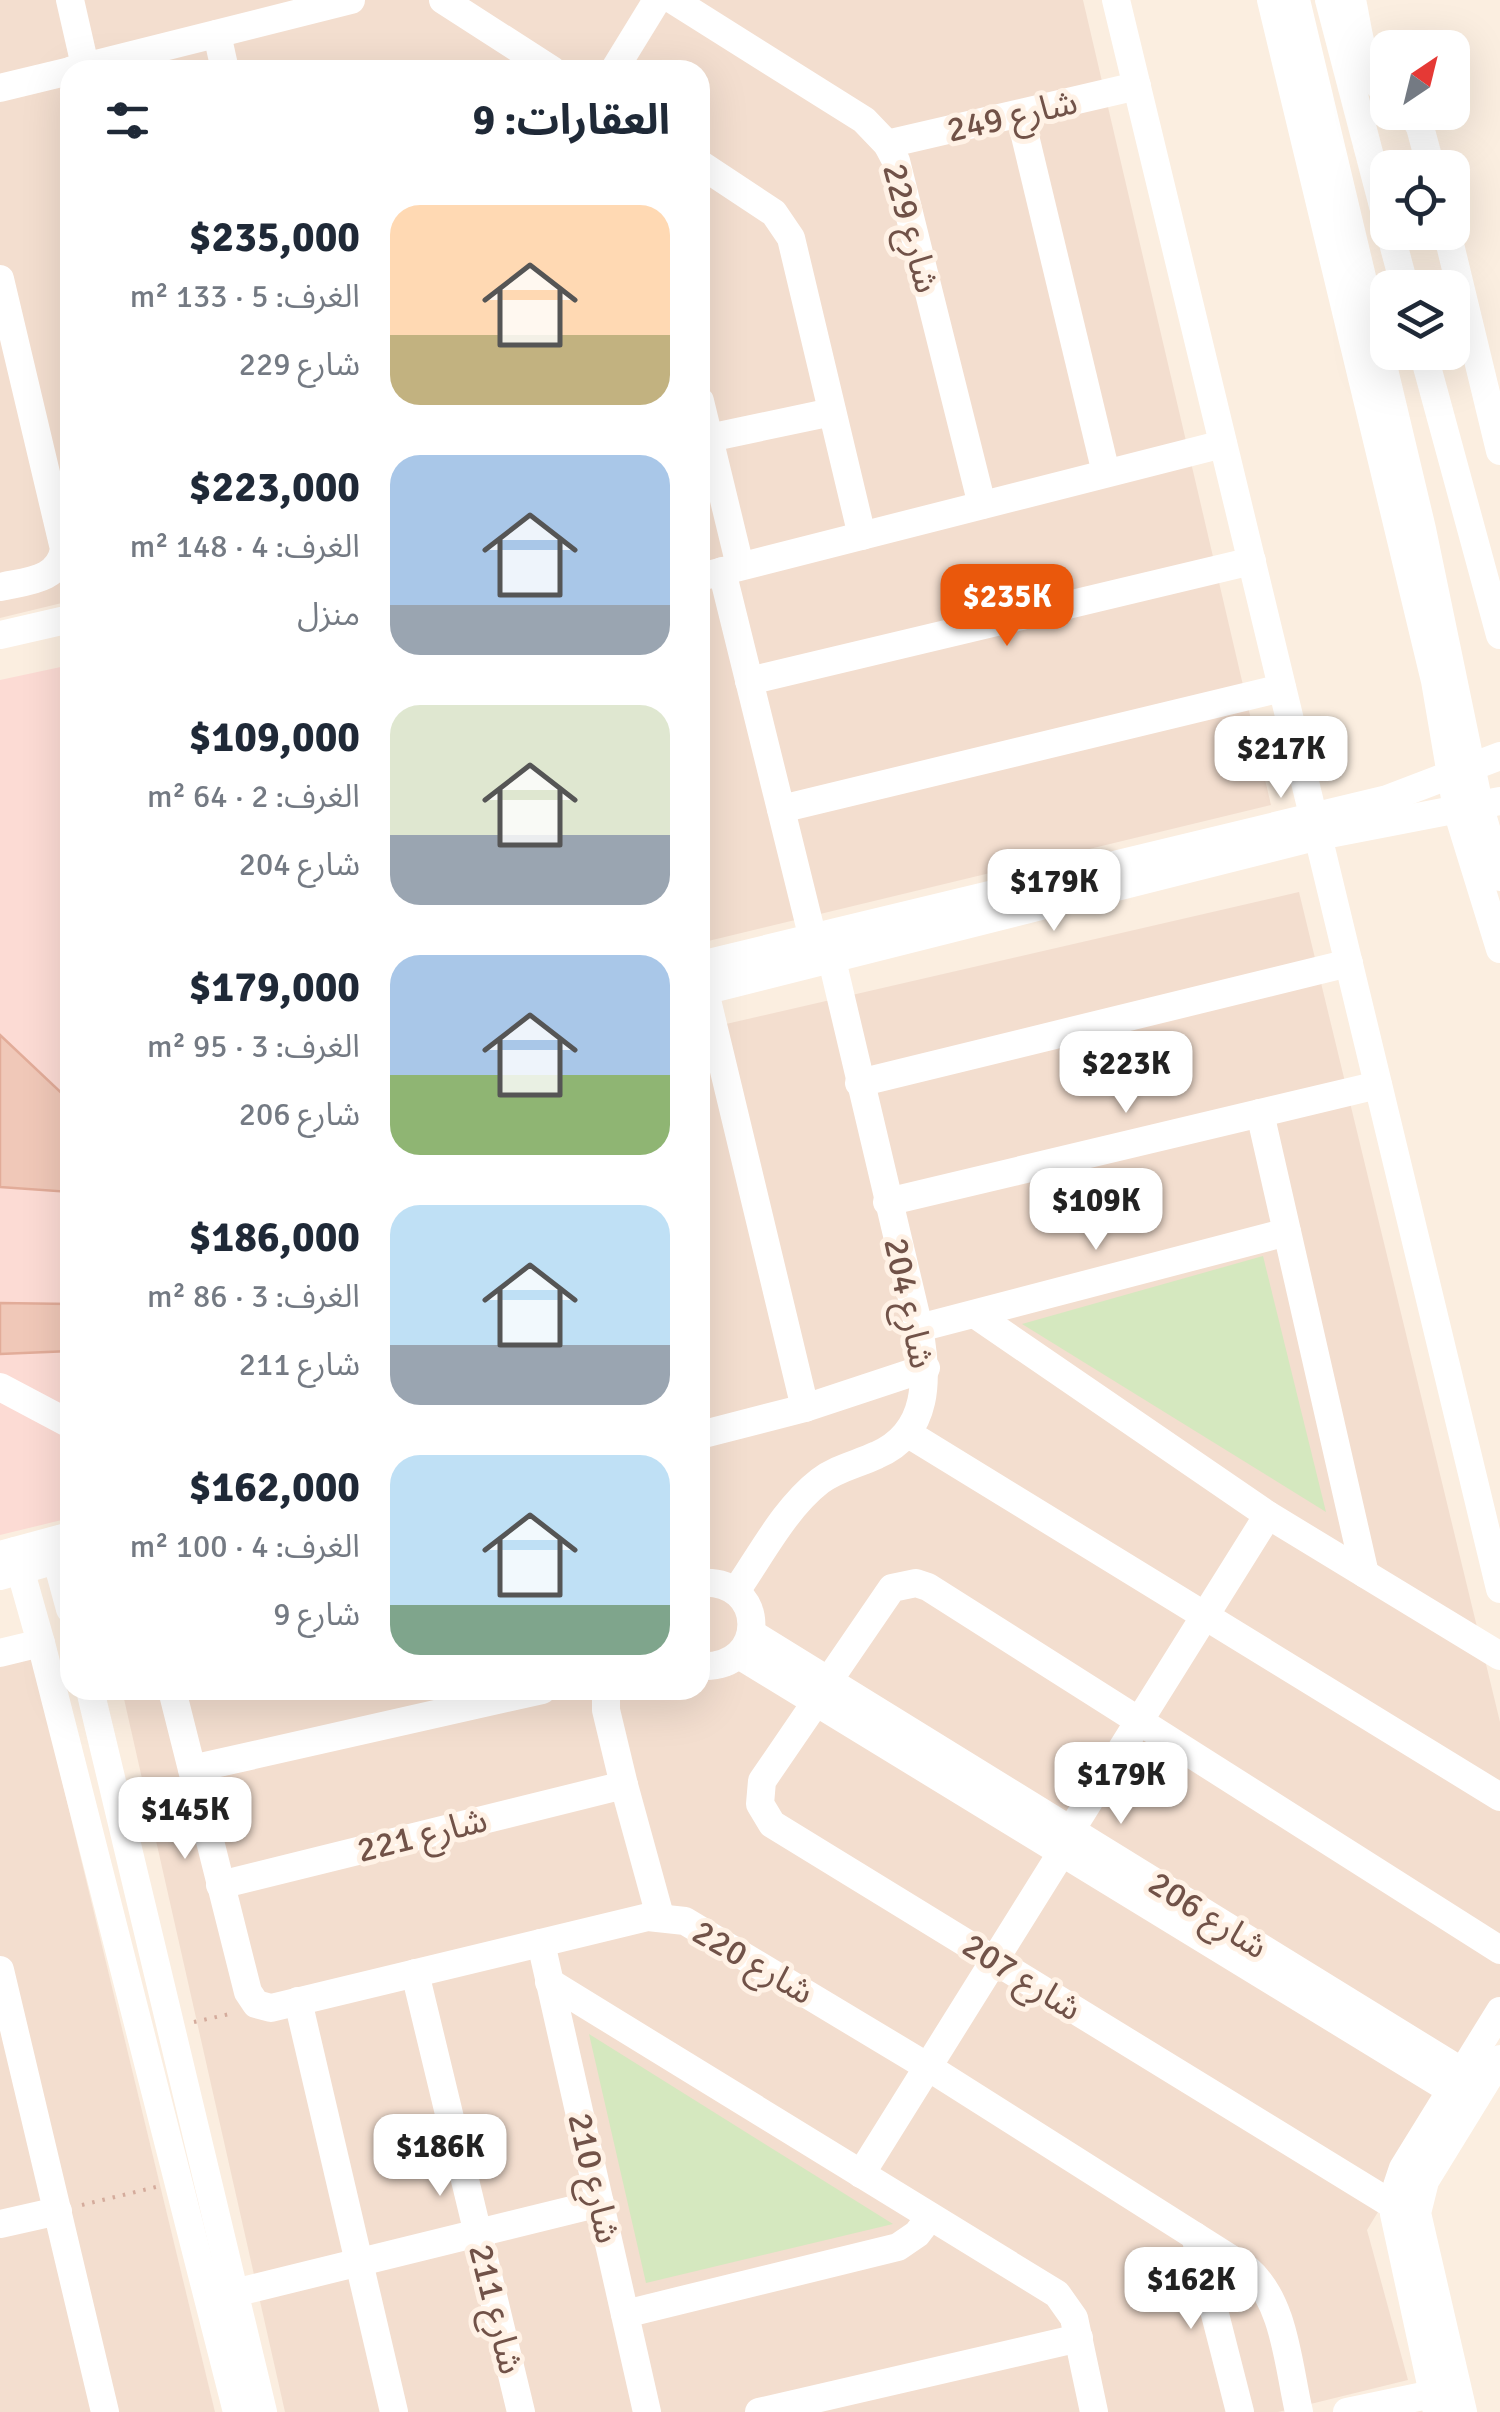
<!DOCTYPE html>
<html lang="ar">
<head>
<meta charset="utf-8">
<style>
	:root { --surface:#fff; --page:#f2f2f3; --text:#1f2937; --muted:#747a83; --accent:#ea580c }
	body { margin:0; font-family:Signika,"Noto Sans Arabic",sans-serif; background:var(--page); color:var(--text); direction:rtl; height:100vh; display:flex; flex-direction:column; font-size:38px; white-space:nowrap }
	* { box-sizing:border-box; margin:0 }
	p { font-size:32px; color:var(--muted) }
	.icon { flex:none; width:55px; height:55px; fill:none; stroke:currentColor; stroke-width:2; stroke-linecap:round; stroke-linejoin:round }
	.map { position:relative; flex:1; overflow:hidden; direction:ltr }
	.drawer { position:absolute; left:60px; top:60px; width:650px; height:1640px; display:flex; flex-direction:column; background:var(--surface); border-radius:30px; box-shadow:0 10px 40px #0002; direction:rtl }
	.drawer>* { flex:none }
	.needle { width:65px; rotate:35deg }
	.fabs { position:absolute; left:1370px; top:30px; display:grid; gap:20px }
	.fabs a { display:grid; place-items:center; width:100px; height:100px; border-radius:20px; background:var(--surface); box-shadow:0 10px 40px #0002; font-size:50px }
	.price { position:absolute; translate:-50% -85px; padding:0 22px; border-radius:20px; background:#fff; color:#222; font-size:32px; line-height:65px; filter:drop-shadow(0 2px 5px #0008) }
	.price::after { content:''; position:absolute; left:50%; top:60px; width:30px; height:22px; margin-left:-15px; background:inherit; clip-path:polygon(0 0,100% 0,50% 100%) }
	.price.on { background:var(--accent); color:#fff }
	ul { padding:0; list-style:none }
	li { display:flex; align-items:center; gap:30px; height:250px; padding:0 40px }
	li span { display:grid; place-items:center; flex:none; width:280px; height:200px; border-radius:30px; color:#555 }
	li>.icon { margin-inline-start:auto }
	span .icon { width:120px; height:120px; fill:#fffc; stroke-width:1 }
	li b { font-size:42px }
	h2 { display:flex; justify-content:space-between; align-items:center; height:120px; padding:0 40px; font-size:42px }
	.map>svg:first-child { display:block }
	.residential { fill:#f3decf }
	.commercial { fill:#fcdbd4 }
	.green { fill:#d5e8bf }
	.building { fill:#f0c8b8; stroke:#e2ac99; stroke-width:2.5 }
	.lines { fill:none; stroke-linecap:round; stroke-linejoin:round }
	.path { stroke:#d4ab9c; stroke-width:4; stroke-dasharray:2.5 8; stroke-linecap:butt }
	.minor { stroke:#fff; stroke-width:28 }
	.labels { text-anchor:middle; dominant-baseline:central; stroke-width:10; stroke-linejoin:round; paint-order:stroke }
	.street-label { font-size:35px; fill:#715248; stroke:#fff2e6 }
</style>
</head>
<body>
<div class="map">
<svg width="1500" height="2412" viewBox="0 0 1500 2412">
	<rect width="100%" height="100%" fill="#fbeee0"/>
	<g class="residential">
		<path d="M 0,0 L 1083,0 L 1271,805 L 700,943 L 700,70 L 70,70 L 70,601 L 0,618 Z"/>
		<path d="M 1299,892 L 1500,1722 L 1500,2012 L 1367,2230 L 1408,2380 L 1278,2412 L 285,2412 L 122,1690 L 700,1690 L 700,1030 Z"/>
		<path d="M 32,1657 L 215,2412 L 0,2412 L 0,1665 Z"/>
	</g>
	<path class="commercial" d="M 70,665 L 70,1518 L 0,1535 L 0,680 Z"/>
	<g class="green">
		<path d="M 1263,1256 L 1326,1512 L 1022,1324 Z"/>
		<path d="M 589,2034 L 893,2224 L 646,2283 Z"/>
	</g>
	<g class="building">
		<path d="M 0,1035 L 70,1101 L 70,1192 L 0,1187 Z"/>
		<path d="M 0,1303 L 70,1304 L 70,1351 L 0,1354 Z"/>
	</g>
	<g class="lines">
		<g class="path">
			<path d="M 194,2022 L 234,2013"/>
			<path d="M 82,2205 L 156,2187"/>
		</g>
		<g class="minor">
			<path d="M 70,0 L 86,70"/>
			<path d="M 443,0 L 552,70"/>
			<path d="M 673,0 L 864,120 L 887,144 L 896,161 L 982,505"/>
			<path d="M 1116,0 L 1500,1589"/>
			<path d="M 1271,0 L 1435,681 L 1457,810 L 1500,949"/>
			<path d="M 1296,0 L 1422,529 L 1479,804 L 1500,877"/>
			<path d="M 1329,0 L 1388,225"/>
			<path d="M 1352,0 C 1359,31 1361,74 1388,94"/>
			<path d="M 217,34 L 225,70"/>
			<path d="M 72,70 L 351,0"/>
			<path d="M 614,70 L 657,0"/>
			<path d="M 0,88 L 70,71"/>
			<path d="M 1411,112 L 1420,127 L 1431,168"/>
			<path d="M 1020,115 L 1106,473"/>
			<path d="M 887,144 L 1137,86"/>
			<path d="M 700,164 L 774,213 L 791,238 L 862,536"/>
			<path d="M 1407,168 L 1411,168"/>
			<path d="M 1390,232 L 1405,288"/>
			<path d="M 1447,232 L 1500,451"/>
			<path d="M 0,279 L 64,549 C 59,581 26,581 0,587"/>
			<path d="M 1423,352 L 1500,635"/>
			<path d="M 700,401 L 740,566"/>
			<path d="M 709,438 L 832,412"/>
			<path d="M 722,571 L 813,939"/>
			<path d="M 700,577 L 1223,444"/>
			<path d="M 0,635 L 70,619"/>
			<path d="M 749,681 L 1252,561"/>
			<path d="M 781,809 L 1282,688"/>
			<path d="M 700,965 L 1387,799 L 1500,756"/>
			<path d="M 701,975 L 805,1408"/>
			<path d="M 700,992 L 1319,836 L 1500,801"/>
			<path d="M 859,1083 L 1349,963"/>
			<path d="M 1260,1113 L 1365,1574"/>
			<path d="M 887,1202 L 1378,1085"/>
			<path d="M 976,1315 L 1268,1515 L 1500,1656"/>
			<path d="M 919,1328 L 1287,1232"/>
			<path d="M 0,1387 L 70,1424"/>
			<path d="M 907,1433 L 1500,1797"/>
			<path d="M 700,1435 L 805,1408 L 926,1368"/>
			<path d="M 52,1543 L 70,1609"/>
			<path d="M 15,1551 L 41,1643 L 237,2412"/>
			<path d="M 0,1555 L 70,1536"/>
			<path d="M 0,1576 L 70,1556"/>
			<path d="M 700,1583 C 767,1577 770,1670 700,1666"/>
			<path d="M 736,1591 C 761,1555 785,1508 820,1481 C 837,1468 858,1464 877,1455 C 930,1432 928,1377 919,1328 L 828,943"/>
			<path d="M 751,1633 L 1461,2071"/>
			<path d="M 0,1653 L 41,1643"/>
			<path d="M 739,1655 L 1449,2089"/>
			<path d="M 829,1680 L 892,1588 L 916,1583 L 928,1587 L 1500,1950"/>
			<path d="M 90,1690 L 263,2412"/>
			<path d="M 172,1690 L 248,1992 L 256,2004 L 271,2008 L 648,1917 L 685,1921 L 928,2067 L 1247,2269 C 1285,2301 1288,2365 1299,2412"/>
			<path d="M 606,1690 L 606,1710 L 624,1785 L 660,1916"/>
			<path d="M 816,1702 L 762,1781 L 760,1804 L 772,1824 L 1393,2205"/>
			<path d="M 192,1769 L 542,1690"/>
			<path d="M 1071,1830 L 1268,1515"/>
			<path d="M 220,1885 L 624,1785"/>
			<path d="M 541,1943 L 647,2412"/>
			<path d="M 0,1970 L 105,2412"/>
			<path d="M 415,1973 L 521,2412"/>
			<path d="M 549,1982 L 1057,2294 L 1074,2318 L 1094,2412"/>
			<path d="M 298,2001 L 394,2412"/>
			<path d="M 861,2174 L 1062,1852"/>
			<path d="M 0,2224 L 58,2211"/>
			<path d="M 1195,2236 L 1240,2412"/>
			<path d="M 1142,2273 L 1204,2264"/>
			<path d="M 234,2293 L 600,2203"/>
			<path d="M 625,2314 L 898,2247 L 917,2234 L 930,2217"/>
			<path d="M 759,2412 L 1079,2338"/>
			<path d="M 1347,2412 L 1447,2391"/>
			<path d="M 1437,2412 L 1394,2214 L 1394,2195 L 1403,2168 L 1500,2011"/>
			<path d="M 1463,2412 L 1417,2213 L 1425,2181 L 1500,2059"/>
		</g>
	</g>
	<g class="labels">
		<g class="street-label">
			<text transform="translate(1012 116) rotate(-13)">شارع 249</text>
			<text transform="translate(911 228) rotate(75)">شارع 229</text>
			<text transform="translate(909 1303) rotate(78)">شارع 204</text>
			<text transform="translate(422 1835) rotate(-14)">شارع 221</text>
			<text transform="translate(1208 1915) rotate(32)">شارع 206</text>
			<text transform="translate(753 1962) rotate(30)">شارع 220</text>
			<text transform="translate(1022 1977) rotate(32)">شارع 207</text>
			<text transform="translate(594 2178) rotate(77)">شارع 210</text>
			<text transform="translate(496 2309) rotate(76)">شارع 211</text>
		</g>
	</g>
</svg>
<div class="fabs">
<a><svg class="needle" viewBox="-14 -14 28 28"><path d="M0-13l5 13h-10z" fill="#e53935"/><path d="M0 13l5-13h-10z" fill="#747a83"/></svg></a>
<a><svg class="icon" aria-label="locate" viewBox="0 0 24 24"><circle cx="12" cy="12" r="6"/><path d="M12 2v4M12 18v4M2 12h4M18 12h4"/></svg></a>
<a><svg class="icon" aria-label="layers" viewBox="0 0 24 24"><path d="M12 4l9 5-9 5-9-5zM3 14l9 5 9-5"/></svg></a>
</div>
<b class="price on" style="left:1007px;top:649px">$235K</b>
<b class="price" style="left:1281px;top:801px">$217K</b>
<b class="price" style="left:1054px;top:934px">$179K</b>
<b class="price" style="left:1126px;top:1116px">$223K</b>
<b class="price" style="left:1096px;top:1253px">$109K</b>
<b class="price" style="left:1121px;top:1827px">$179K</b>
<b class="price" style="left:185px;top:1862px">$145K</b>
<b class="price" style="left:440px;top:2199px">$186K</b>
<b class="price" style="left:1191px;top:2332px">$162K</b>
<section class="drawer">
<h2>العقارات: 9<svg class="icon" aria-label="filters" viewBox="0 0 24 24"><path d="M4 7h16M4 17h16"/><circle cx="9" cy="7" r="2"/><circle cx="15" cy="17" r="2"/></svg></h2>
<ul>
<li><span style="background:linear-gradient(#ffd9b3 65%,#c2b280 0)"><svg class="icon" aria-label="home" viewBox="0 0 24 24"><path d="M3 11l9-7 9 7M6 9v11h12V9"/></svg></span><div><b>$235,000</b><p>الغرف: 5 · 133 m²</p><p>شارع 229</p></div></li>
<li><span style="background:linear-gradient(#a9c7e8 75%,#9aa5b1 0)"><svg class="icon" aria-label="home" viewBox="0 0 24 24"><path d="M3 11l9-7 9 7M6 9v11h12V9"/></svg></span><div><b>$223,000</b><p>الغرف: 4 · 148 m²</p><p>منزل</p></div></li>
<li><span style="background:linear-gradient(#dfe7d0 65%,#9aa5b1 0)"><svg class="icon" aria-label="home" viewBox="0 0 24 24"><path d="M3 11l9-7 9 7M6 9v11h12V9"/></svg></span><div><b>$109,000</b><p>الغرف: 2 · 64 m²</p><p>شارع 204</p></div></li>
<li><span style="background:linear-gradient(#a9c7e8 60%,#8fb573 0)"><svg class="icon" aria-label="home" viewBox="0 0 24 24"><path d="M3 11l9-7 9 7M6 9v11h12V9"/></svg></span><div><b>$179,000</b><p>الغرف: 3 · 95 m²</p><p>شارع 206</p></div></li>
<li><span style="background:linear-gradient(#bfe0f5 70%,#9aa5b1 0)"><svg class="icon" aria-label="home" viewBox="0 0 24 24"><path d="M3 11l9-7 9 7M6 9v11h12V9"/></svg></span><div><b>$186,000</b><p>الغرف: 3 · 86 m²</p><p>شارع 211</p></div></li>
<li><span style="background:linear-gradient(#bfe0f5 75%,#7fa58c 0)"><svg class="icon" aria-label="home" viewBox="0 0 24 24"><path d="M3 11l9-7 9 7M6 9v11h12V9"/></svg></span><div><b>$162,000</b><p>الغرف: 4 · 100 m²</p><p>شارع 9</p></div></li>
</ul>
</section>
</div>
</body>
</html>
